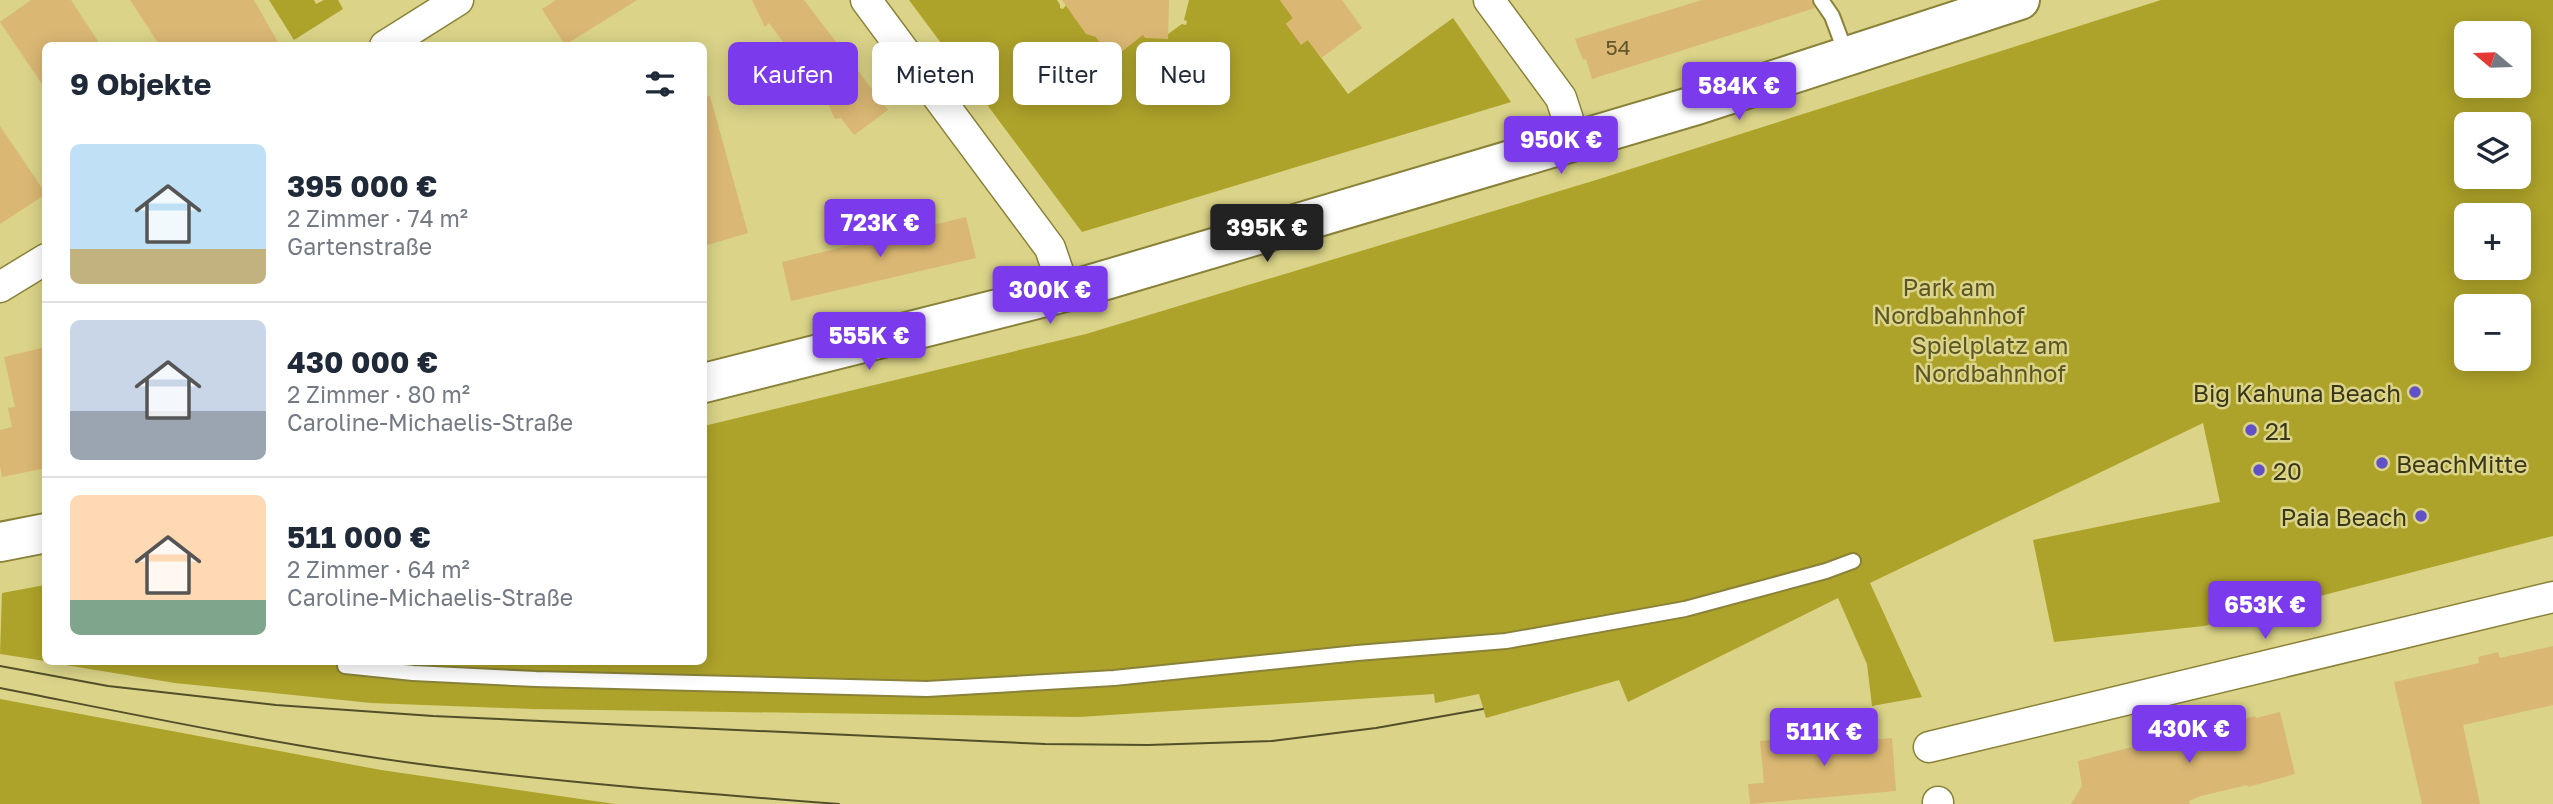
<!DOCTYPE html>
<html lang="de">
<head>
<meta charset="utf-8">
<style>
	:root { --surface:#fff; --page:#f2f2f3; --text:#1f2937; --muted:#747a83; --line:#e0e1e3; --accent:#7c3aed }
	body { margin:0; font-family:"Golos Text",sans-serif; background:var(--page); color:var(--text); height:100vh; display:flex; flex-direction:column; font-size:26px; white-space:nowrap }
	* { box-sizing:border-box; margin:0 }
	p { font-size:23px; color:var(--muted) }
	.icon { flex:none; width:38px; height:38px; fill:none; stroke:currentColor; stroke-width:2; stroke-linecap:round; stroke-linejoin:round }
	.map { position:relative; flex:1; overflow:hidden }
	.sheet { position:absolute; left:42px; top:42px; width:665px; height:623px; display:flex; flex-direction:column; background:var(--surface); border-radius:10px; box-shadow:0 4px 18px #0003 }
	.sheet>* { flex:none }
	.top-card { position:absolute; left:728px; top:42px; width:665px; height:63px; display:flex; gap:14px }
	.needle { width:46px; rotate:289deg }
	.controls { position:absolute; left:2454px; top:21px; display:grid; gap:14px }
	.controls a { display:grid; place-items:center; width:77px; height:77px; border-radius:10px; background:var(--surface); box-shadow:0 4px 18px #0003; font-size:35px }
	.price { position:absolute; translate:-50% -60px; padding:0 16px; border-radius:7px; background:var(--accent); color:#fff; font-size:23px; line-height:46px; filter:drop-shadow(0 2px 4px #0008) }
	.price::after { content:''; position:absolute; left:50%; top:42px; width:21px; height:16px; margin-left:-10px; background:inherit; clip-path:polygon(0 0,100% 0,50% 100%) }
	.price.selected { background:#222; color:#fff }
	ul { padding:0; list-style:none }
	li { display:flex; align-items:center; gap:21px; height:175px; padding:0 28px }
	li+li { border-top:2px solid var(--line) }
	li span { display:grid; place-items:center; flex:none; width:196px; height:140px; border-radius:10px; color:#555 }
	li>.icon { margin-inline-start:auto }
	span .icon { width:84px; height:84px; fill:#fffc; stroke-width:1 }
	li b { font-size:30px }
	h2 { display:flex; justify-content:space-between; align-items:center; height:84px; padding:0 28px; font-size:30px }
	.tag { padding:0 24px; border-radius:10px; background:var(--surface); box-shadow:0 4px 18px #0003; font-size:24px; line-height:63px }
	.tag.selected { background:var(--accent); color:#fff }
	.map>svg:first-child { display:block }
	.green { fill:#aea32a; fill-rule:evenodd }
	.building { fill:#dab773 }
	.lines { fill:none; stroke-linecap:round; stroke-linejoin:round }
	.lane-casing { stroke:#898238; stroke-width:18 }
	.street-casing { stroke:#898238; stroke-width:33 }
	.secondary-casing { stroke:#898238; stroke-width:42 }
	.lane { stroke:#fff; stroke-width:14 }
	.street { stroke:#fff; stroke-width:30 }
	.secondary { stroke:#fff; stroke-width:38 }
	.tram { stroke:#524f29; stroke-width:2 }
	.poi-dot { fill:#6051c9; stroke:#dad388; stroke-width:2.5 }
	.labels { text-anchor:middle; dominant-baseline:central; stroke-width:5; stroke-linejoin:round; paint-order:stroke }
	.number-label { font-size:21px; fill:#62572f }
	.park-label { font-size:24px; fill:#5a5523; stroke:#dad388 }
	.poi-label { font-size:24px; fill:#3a3718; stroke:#dad388; text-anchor:start }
</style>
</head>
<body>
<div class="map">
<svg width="2553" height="804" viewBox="0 0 2553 804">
	<rect width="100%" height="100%" fill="#dad388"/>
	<g class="green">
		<path d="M 269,0 L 314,0 L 316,4 L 324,0 L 338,0 L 343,9 L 294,40 Z"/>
		<path d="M 909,0 L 1057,0 L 1060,5 L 1060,8 L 1063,9 L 1067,4 L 1075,19 L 1085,13 L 1096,37 L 1108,53 L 1108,57 L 1111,58 L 1122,47 L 1125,49 L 1135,37 L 1141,37 L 1141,33 L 1168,39 L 1168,34 L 1182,24 L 1186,25 L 1187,21 L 1184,20 L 1189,0 L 1280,0 L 1293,18 L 1286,24 L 1308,40 L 1348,94 L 1453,18 L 1511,102 L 1082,232 Z"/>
		<path d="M 2161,0 L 2553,0 L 2553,536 L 2204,626 L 2054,642 L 2033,540 L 2220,502 L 2203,423 L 1870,583 L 1922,697 L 1872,706 L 1867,664 L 1838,598 L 1628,702 L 1619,680 L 1486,718 L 1479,694 L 1435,703 L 1434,694 L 1079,717 L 532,709 L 371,703 L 175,683 L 47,662 L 704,662 L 704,426 L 1086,334 L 1596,180 ZM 2466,33 L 2518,33 L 2518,86 L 2466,86 ZM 2466,124 L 2518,124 L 2518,177 L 2466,177 ZM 2466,215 L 2518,215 L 2518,268 L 2466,268 ZM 2466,306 L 2518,306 L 2518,359 L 2466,359 Z"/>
		<path d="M 45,585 L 45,661 L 0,654 L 2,593 Z"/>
		<path d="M 0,699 L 381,770 L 615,804 L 0,804 Z"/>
	</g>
	<g class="building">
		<path d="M 31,0 L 71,0 L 101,46 L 46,46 L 46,90 L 0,22 Z"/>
		<path d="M 130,0 L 254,0 L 280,46 L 160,46 Z"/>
		<path d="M 556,0 L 637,0 L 565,45 L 542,9 Z"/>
		<path d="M 752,0 L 804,0 L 888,110 L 854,135 L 841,118 L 835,119 L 824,95 L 805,70 L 800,73 L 787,47 L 769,23 L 765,27 Z"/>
		<path d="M 1062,0 L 1169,0 L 1168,39 L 1145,38 L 1143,35 L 1112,59 L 1096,37 L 1086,34 Z"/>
		<path d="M 1280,0 L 1342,0 L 1362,28 L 1321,58 L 1308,40 L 1301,45 L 1286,24 L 1293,18 Z"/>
		<path d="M 1702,0 L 1811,0 L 1815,8 L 1592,79 L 1586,59 L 1583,60 L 1575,39 Z"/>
		<path d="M 710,96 L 748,233 L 704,246 L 704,97 Z"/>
		<path d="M 0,126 L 46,194 L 0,224 Z"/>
		<path d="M 966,217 L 976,258 L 791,301 L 782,262 Z"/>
		<path d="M 46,347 L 46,468 L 2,477 L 0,466 L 0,430 L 12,427 L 8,408 L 15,407 L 4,357 Z"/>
		<path d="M 2553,646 L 2553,705 L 2463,725 L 2480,804 L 2422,804 L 2394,682 L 2479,663 L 2478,657 L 2498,652 L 2500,658 Z"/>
		<path d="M 2280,712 L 2295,774 L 2248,787 L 2247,785 L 2201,796 L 2189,801 L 2190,804 L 2071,804 L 2082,786 L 2078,761 L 2186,733 L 2186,735 L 2234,723 L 2234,722 L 2255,716 L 2256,718 Z"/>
		<path d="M 1856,731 L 1857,741 L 1892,738 L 1896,791 L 1750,804 L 1748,784 L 1764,783 L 1760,741 Z"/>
	</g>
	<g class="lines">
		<defs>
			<g id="lane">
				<path d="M 1821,0 L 1832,16 L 1847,56"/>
				<path d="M 345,666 L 413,673 L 536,679 L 927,689 L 1114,678 L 1357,653 L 1506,641 L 1685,609 L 1826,571 L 1853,561"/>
			</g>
			<g id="street">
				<path d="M 866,0 L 1050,248 L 1065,292"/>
				<path d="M 1489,0 L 1561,98 L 1575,141"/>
				<path d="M 385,46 L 458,0"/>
				<path d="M 0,287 L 46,259"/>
				<path d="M 1929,747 L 2553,597"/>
				<path d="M 1938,802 L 1938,804"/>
			</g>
			<g id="secondary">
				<path d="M 704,383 L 1065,292 L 1700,104 L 2020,0"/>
				<path d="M 0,542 L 46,533"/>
			</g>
		</defs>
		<use href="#lane" class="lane-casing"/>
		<use href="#street" class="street-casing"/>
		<use href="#secondary" class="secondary-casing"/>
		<use href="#lane" class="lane"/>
		<use href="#street" class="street"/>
		<use href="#secondary" class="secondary"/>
		<g class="tram">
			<path d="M 0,666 L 108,686 L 276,705 L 433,716 L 1045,744 L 1148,745 L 1272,741 L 1376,728 L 1483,709"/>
			<path d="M 0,688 C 137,715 274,744 412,763 C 553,782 696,793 839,804"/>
		</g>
	</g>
	<g class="poi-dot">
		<circle cx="2415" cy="392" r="7"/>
		<circle cx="2251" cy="430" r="7"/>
		<circle cx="2382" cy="463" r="7"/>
		<circle cx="2259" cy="470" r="7"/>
		<circle cx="2421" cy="516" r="7"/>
	</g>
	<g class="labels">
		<g class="number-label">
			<text x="1618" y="47">54</text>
		</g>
		<g class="park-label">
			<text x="1949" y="286">Park am<tspan x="1949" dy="28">Nordbahnhof</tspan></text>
			<text x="1990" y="344">Spielplatz am<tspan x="1990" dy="28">Nordbahnhof</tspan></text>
		</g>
		<g class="poi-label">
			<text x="2401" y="392" text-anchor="end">Big Kahuna Beach</text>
			<text x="2265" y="430">21</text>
			<text x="2396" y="463">BeachMitte</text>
			<text x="2273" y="470">20</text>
			<text x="2407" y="516" text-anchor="end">Paia Beach</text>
		</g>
	</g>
</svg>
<div class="controls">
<a><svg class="needle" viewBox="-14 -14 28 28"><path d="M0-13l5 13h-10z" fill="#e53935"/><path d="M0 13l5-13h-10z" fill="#747a83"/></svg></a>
<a><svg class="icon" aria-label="layers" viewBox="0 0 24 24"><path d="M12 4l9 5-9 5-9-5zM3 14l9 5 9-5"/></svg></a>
<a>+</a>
<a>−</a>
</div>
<b class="price" style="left:1739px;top:122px">584K €</b>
<b class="price" style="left:1561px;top:176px">950K €</b>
<b class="price" style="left:880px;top:259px">723K €</b>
<b class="price selected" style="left:1267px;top:264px">395K €</b>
<b class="price" style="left:1050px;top:326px">300K €</b>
<b class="price" style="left:869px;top:372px">555K €</b>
<b class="price" style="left:2265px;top:641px">653K €</b>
<b class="price" style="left:2189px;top:765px">430K €</b>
<b class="price" style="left:1824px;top:768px">511K €</b>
<div class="top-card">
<a class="tag selected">Kaufen</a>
<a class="tag">Mieten</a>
<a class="tag">Filter</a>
<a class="tag">Neu</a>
</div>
<section class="sheet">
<h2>9 Objekte<svg class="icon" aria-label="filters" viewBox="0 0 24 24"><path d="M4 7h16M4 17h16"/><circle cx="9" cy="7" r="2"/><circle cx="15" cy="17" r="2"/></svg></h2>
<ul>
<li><span style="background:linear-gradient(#bfe0f5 75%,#c2b280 0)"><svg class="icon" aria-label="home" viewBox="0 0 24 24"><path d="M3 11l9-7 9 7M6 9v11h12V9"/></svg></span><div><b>395 000 €</b><p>2 Zimmer · 74 m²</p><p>Gartenstraße</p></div></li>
<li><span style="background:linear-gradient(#c9d6e8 65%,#9aa5b1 0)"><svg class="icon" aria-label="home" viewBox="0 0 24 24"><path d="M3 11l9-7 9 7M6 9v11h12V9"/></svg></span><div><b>430 000 €</b><p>2 Zimmer · 80 m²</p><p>Caroline-Michaelis-Straße</p></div></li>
<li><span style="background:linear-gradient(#ffd9b3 75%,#7fa58c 0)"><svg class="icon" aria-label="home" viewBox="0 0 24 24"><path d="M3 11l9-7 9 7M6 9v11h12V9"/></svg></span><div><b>511 000 €</b><p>2 Zimmer · 64 m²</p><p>Caroline-Michaelis-Straße</p></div></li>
</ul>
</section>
</div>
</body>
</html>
